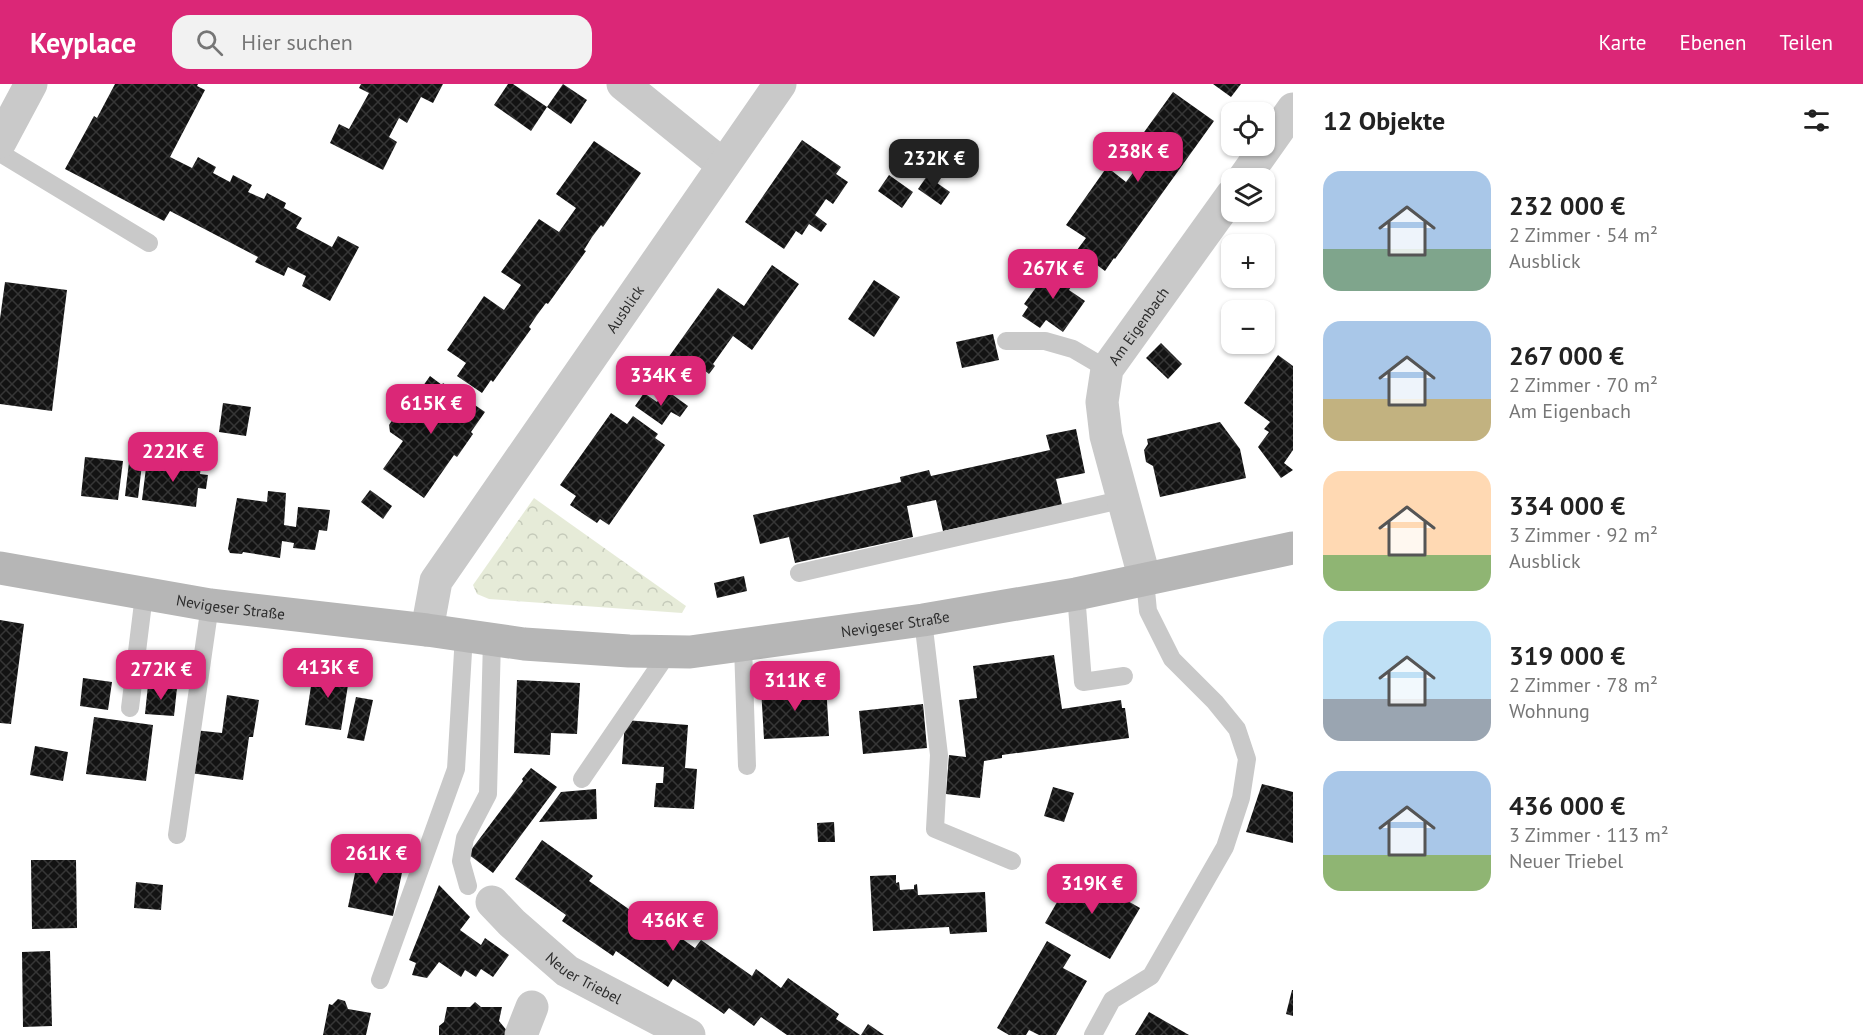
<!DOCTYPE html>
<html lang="de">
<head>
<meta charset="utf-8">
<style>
	:root { --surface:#fff; --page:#f2f2f2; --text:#222; --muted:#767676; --accent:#db2777 }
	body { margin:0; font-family:"PT Sans",sans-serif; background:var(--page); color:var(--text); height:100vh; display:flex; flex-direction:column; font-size:22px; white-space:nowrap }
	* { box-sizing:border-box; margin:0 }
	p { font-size:20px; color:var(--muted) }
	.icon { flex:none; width:33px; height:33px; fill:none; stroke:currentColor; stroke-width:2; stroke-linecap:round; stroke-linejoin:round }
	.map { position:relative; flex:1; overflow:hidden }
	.side { display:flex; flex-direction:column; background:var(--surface); width:570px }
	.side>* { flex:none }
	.tools { position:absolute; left:1221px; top:18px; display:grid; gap:12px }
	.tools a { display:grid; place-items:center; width:54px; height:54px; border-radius:12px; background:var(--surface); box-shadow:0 2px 4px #0004; font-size:30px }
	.price { position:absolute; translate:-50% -51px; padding:0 14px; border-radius:12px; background:var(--accent); color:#fff; font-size:20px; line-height:39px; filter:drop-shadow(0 2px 3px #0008) }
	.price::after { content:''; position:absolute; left:50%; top:36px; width:18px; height:14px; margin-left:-9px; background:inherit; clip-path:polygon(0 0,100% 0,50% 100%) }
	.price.on { background:#222; color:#fff }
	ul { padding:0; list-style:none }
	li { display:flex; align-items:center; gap:18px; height:150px; padding:0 30px }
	li span { display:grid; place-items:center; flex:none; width:168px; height:120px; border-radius:18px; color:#555 }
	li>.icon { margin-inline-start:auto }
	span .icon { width:72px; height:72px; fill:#fffc; stroke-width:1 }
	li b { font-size:26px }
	h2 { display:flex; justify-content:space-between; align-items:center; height:72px; padding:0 30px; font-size:26px }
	header { display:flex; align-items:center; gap:36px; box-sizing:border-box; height:84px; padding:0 30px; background:var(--accent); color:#fff }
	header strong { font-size:28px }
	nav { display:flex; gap:33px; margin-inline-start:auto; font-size:21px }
	.search { width:420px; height:54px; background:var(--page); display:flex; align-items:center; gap:15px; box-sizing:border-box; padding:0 21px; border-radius:18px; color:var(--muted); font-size:22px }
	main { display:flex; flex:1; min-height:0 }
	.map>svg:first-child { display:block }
	.forest { fill:url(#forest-crowns) }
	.building { fill:url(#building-cross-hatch) }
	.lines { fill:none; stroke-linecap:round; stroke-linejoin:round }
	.service { stroke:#c9c9c9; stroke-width:18 }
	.minor { stroke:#c9c9c9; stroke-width:33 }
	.secondary { stroke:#b6b6b6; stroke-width:33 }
	.labels { text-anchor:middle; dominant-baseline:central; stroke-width:6; stroke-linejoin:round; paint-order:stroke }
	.street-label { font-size:15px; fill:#2c2c2c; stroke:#fff }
</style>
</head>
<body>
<header>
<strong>Keyplace</strong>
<div class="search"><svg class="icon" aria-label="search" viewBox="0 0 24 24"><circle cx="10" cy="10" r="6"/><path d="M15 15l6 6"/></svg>Hier suchen</div>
<nav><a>Karte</a><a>Ebenen</a><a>Teilen</a></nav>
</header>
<main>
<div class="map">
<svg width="1293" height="951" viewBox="0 0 1293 951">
	<defs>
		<pattern id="forest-crowns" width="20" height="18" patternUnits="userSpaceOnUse" patternTransform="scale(1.5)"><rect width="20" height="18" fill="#e6ebd8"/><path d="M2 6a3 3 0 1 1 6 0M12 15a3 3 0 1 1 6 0" fill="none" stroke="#c5caba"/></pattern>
		<pattern id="building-cross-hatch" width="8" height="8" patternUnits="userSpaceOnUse" patternTransform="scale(1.5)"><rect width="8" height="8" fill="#131313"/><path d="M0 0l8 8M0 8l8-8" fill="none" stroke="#363636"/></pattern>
	</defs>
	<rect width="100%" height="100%" fill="#fff"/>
	<path class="forest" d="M 534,414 L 686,522 L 682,529 L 489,515 L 477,510 L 473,501 Z"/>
	<g class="building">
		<path d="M 115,0 L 198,0 L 197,2 L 205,6 L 170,73 L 192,84 L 198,73 L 216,83 L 213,89 L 230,98 L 233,91 L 252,101 L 248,108 L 264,115 L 267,109 L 286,119 L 284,124 L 302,134 L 296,144 L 332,163 L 338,152 L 359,163 L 330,217 L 302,202 L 306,192 L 288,183 L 284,192 L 255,178 L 258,173 L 170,127 L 164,137 L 65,85 L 94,32 L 97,34 Z"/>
		<path d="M 361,0 L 443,0 L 433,19 L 421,13 L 407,39 L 399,34 L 389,53 L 397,58 L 383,86 L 330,59 L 339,40 L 349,45 L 369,9 L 359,4 Z"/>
		<path d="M 508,0 L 513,0 L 547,23 L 531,47 L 494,21 Z"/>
		<path d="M 563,0 L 587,16 L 571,40 L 547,23 Z"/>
		<path d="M 1213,0 L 1241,0 L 1231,13 Z"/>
		<path d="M 1173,8 L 1214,37 L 1115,175 L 1114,174 L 1105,187 L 1077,166 L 1086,154 L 1066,141 L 1107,83 L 1126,98 L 1135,86 L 1138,88 L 1157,61 L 1142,51 Z"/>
		<path d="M 802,56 L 841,83 L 836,90 L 848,98 L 833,120 L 826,115 L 815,131 L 827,140 L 821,148 L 809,140 L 802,151 L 796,147 L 784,165 L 745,138 Z"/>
		<path d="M 594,57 L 641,89 L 603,143 L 601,141 L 592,153 L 584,166 L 586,167 L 548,220 L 546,219 L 537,231 L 529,243 L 531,245 L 493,298 L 491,296 L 482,309 L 457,292 L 466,279 L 447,266 L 484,212 L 504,226 L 512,214 L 521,201 L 501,188 L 539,135 L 559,148 L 576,124 L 556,110 Z"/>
		<path d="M 889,91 L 913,108 L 902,124 L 878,107 Z"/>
		<path d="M 927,92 L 950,108 L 941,121 L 918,105 Z"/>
		<path d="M 1053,180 L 1076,195 L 1069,206 L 1085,217 L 1063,248 L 1046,236 L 1040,244 L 1022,232 L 1028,223 L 1024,220 Z"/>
		<path d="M 772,181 L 799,200 L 752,266 L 733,252 L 713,280 L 715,282 L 709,290 L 704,286 L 698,295 L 696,293 L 690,301 L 663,281 L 718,204 L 744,222 Z"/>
		<path d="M 874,196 L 900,213 L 874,253 L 848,235 Z"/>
		<path d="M 5,198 L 67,206 L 52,327 L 0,320 L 0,235 Z"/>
		<path d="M 993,250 L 999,276 L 962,284 L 956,258 Z"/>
		<path d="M 1161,259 L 1182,280 L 1168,295 L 1146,274 Z"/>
		<path d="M 1278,271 L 1293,282 L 1293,366 L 1284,379 L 1293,386 L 1281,394 L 1258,363 L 1269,348 L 1264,345 L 1270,338 L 1244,319 Z"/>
		<path d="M 430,292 L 442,301 L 443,299 L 485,328 L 471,348 L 473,350 L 457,373 L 454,371 L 424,414 L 383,385 L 403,357 L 390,348 L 389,341 L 400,325 L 406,324 L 420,333 L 422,330 L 409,322 Z"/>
		<path d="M 666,306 L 688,322 L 680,333 L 671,328 L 662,341 L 635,322 L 644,309 L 657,318 Z"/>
		<path d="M 223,319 L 251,323 L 246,352 L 219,348 Z"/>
		<path d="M 611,329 L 627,340 L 633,332 L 658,350 L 655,354 L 665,361 L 609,441 L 600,435 L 597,439 L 570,421 L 576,412 L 560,401 Z"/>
		<path d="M 1220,338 L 1240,365 L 1246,394 L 1160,413 L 1153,382 L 1146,378 L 1144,366 L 1148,360 L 1147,355 Z"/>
		<path d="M 1076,345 L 1085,389 L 1056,395 L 1062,421 L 943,447 L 936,416 L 907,422 L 913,453 L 795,479 L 789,453 L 760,460 L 753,431 L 901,398 L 900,393 L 929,386 L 931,392 L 1050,366 L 1046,351 Z"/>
		<path d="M 85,373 L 123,377 L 118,416 L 81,412 Z"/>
		<path d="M 147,376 L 201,383 L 200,390 L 208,391 L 206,405 L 198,404 L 196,423 L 142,416 Z"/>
		<path d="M 129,378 L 142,380 L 138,414 L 125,412 Z"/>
		<path d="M 370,406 L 392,422 L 383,435 L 361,418 Z"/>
		<path d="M 268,407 L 286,409 L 284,441 L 296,443 L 298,423 L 330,426 L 327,447 L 319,446 L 315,466 L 293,464 L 294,459 L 282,457 L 280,474 L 243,468 L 242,470 L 230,469 L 228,465 L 237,414 L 267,418 Z"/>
		<path d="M 744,492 L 747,507 L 717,514 L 714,499 Z"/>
		<path d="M 0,536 L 24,540 L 11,640 L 0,639 Z"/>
		<path d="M 1054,571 L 1062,625 L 1121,616 L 1122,624 L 1125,624 L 1129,654 L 1002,671 L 1002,674 L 984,677 L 980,714 L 946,710 L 949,671 L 966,673 L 959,616 L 977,614 L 973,582 Z"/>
		<path d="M 314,583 L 350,588 L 341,646 L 305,641 Z"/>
		<path d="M 83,594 L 112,598 L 108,626 L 80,622 Z"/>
		<path d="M 517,596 L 580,599 L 577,650 L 551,649 L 550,671 L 514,669 Z"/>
		<path d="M 826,600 L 829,652 L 764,655 L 761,604 Z"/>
		<path d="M 148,601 L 177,604 L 174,632 L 145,630 Z"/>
		<path d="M 227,611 L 259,616 L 253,653 L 249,653 L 243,696 L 190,689 L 194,646 L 222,649 Z"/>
		<path d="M 356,613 L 373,616 L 364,657 L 347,654 Z"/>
		<path d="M 923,620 L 927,664 L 863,670 L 859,627 Z"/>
		<path d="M 94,633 L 153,641 L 146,697 L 86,690 Z"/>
		<path d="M 625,636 L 688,641 L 685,684 L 697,685 L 694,725 L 654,723 L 656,699 L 663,699 L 664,683 L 622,680 Z"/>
		<path d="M 35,662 L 68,668 L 63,697 L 30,691 Z"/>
		<path d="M 531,684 L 557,703 L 493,789 L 468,770 L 523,697 L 522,695 Z"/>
		<path d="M 1262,700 L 1293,708 L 1293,759 L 1246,748 Z"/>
		<path d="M 1053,703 L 1074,709 L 1064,738 L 1044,732 Z"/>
		<path d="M 596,705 L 597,735 L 539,738 L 561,708 Z"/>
		<path d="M 834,738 L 835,758 L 818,758 L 817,739 Z"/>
		<path d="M 542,756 L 593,792 L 589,797 L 640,833 L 644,828 L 695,864 L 701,856 L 752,892 L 756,885 L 781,904 L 788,894 L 839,930 L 836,935 L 860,951 L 787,951 L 761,933 L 754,942 L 729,924 L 724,930 L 673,895 L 668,903 L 616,867 L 613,872 L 562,837 L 566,831 L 515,795 Z"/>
		<path d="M 359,770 L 404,779 L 393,832 L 348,823 Z"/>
		<path d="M 31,776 L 76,776 L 77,844 L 32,845 Z"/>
		<path d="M 1075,787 L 1140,824 L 1110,875 L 1045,839 Z"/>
		<path d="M 896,791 L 896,799 L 899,798 L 900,806 L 914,805 L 914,801 L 917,800 L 918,811 L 985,808 L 987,848 L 950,850 L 949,843 L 873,847 L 870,792 Z"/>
		<path d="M 136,798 L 163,801 L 161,826 L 134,824 Z"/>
		<path d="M 439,801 L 470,833 L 460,846 L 481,861 L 485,854 L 509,871 L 493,893 L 481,885 L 476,893 L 465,886 L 461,893 L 439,878 L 427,894 L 412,891 L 416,879 L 409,876 Z"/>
		<path d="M 1047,857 L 1071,871 L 1063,884 L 1087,897 L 1056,951 L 1039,951 L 1029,946 L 1026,951 L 1009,951 L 997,944 Z"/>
		<path d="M 50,867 L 52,942 L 23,943 L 22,868 Z"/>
		<path d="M 1292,906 L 1293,906 L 1293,932 L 1286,930 Z"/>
		<path d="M 338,915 L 345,917 L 348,925 L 371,929 L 366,951 L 323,951 L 329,920 L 332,921 Z"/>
		<path d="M 475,918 L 481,923 L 502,923 L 499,937 L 508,948 L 507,951 L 439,951 L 439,942 L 444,938 L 447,923 L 470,923 Z"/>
		<path d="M 1149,928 L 1189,951 L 1135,951 Z"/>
		<path d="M 868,940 L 884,951 L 861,951 Z"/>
	</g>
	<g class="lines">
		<g class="service">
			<path d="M 0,69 L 149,159"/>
			<path d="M 1006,257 L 1045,257 L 1073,265 L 1107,285"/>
			<path d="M 799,489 L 1125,415"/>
			<path d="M 1076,510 L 1083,598 L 1124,592"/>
			<path d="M 923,536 L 939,671 L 935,745 L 1012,777"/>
			<path d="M 743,562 L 747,682"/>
			<path d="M 130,624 L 144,511"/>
			<path d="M 582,695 L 668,569"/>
			<path d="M 177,751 L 210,521"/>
			<path d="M 468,802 L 461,777 L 465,754 L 488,710 L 492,556"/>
			<path d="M 380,896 L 456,685 L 464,551"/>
			<path d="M 1093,951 L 1112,916 L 1151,892 L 1225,763 L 1241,714 L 1247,675 L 1237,645 L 1215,618 L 1172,575 L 1148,527 L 1145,496"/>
		</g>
		<g class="minor">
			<path d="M 623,0 L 723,81"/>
			<path d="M 0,58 L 31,0"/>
			<path d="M 1244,94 L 1293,25"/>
			<path id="s1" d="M 1145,496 L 1106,352 L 1102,318 L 1107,285 L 1232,111"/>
			<path id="s2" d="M 427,546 L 436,497 L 780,0"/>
			<path id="s3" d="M 492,818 L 512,839 L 567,887 L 689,951"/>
			<path d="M 521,951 L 532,923"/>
		</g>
		<path class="secondary" id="s4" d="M 0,484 L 210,521 L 427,546 L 524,560 L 629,567 L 690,568 L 923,536 L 1076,510 L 1293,464"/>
	</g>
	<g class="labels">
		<g class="street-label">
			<text stroke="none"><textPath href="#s2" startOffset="381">Ausblick</textPath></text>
			<text stroke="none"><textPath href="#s1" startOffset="270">Am Eigenbach</textPath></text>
			<text stroke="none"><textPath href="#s4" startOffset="234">Nevigeser Straße</textPath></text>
			<text stroke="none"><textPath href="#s4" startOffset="903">Nevigeser Straße</textPath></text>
			<text stroke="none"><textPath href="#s3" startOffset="120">Neuer Triebel</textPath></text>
		</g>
	</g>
</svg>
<div class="tools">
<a><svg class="icon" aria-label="locate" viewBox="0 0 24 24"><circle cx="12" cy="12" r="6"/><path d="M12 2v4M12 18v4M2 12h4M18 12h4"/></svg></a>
<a><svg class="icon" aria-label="layers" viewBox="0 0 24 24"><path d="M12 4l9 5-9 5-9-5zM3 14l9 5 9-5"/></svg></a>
<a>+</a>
<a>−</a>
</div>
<b class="price" style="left:1138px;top:99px">238K €</b>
<b class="price on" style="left:934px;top:106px">232K €</b>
<b class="price" style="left:1053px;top:216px">267K €</b>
<b class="price" style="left:661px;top:323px">334K €</b>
<b class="price" style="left:431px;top:351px">615K €</b>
<b class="price" style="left:173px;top:399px">222K €</b>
<b class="price" style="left:328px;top:615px">413K €</b>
<b class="price" style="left:161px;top:617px">272K €</b>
<b class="price" style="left:795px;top:628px">311K €</b>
<b class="price" style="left:376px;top:801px">261K €</b>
<b class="price" style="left:1092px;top:831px">319K €</b>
<b class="price" style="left:673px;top:868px">436K €</b>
</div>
<section class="side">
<h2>12 Objekte<svg class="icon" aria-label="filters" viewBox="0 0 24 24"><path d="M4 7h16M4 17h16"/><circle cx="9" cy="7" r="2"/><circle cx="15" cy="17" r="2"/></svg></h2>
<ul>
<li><span style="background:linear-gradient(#a9c7e8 65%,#7fa58c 0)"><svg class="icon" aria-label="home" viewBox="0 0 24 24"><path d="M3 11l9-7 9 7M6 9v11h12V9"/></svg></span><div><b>232 000 €</b><p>2 Zimmer · 54 m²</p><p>Ausblick</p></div></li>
<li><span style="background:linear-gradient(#a9c7e8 65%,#c2b280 0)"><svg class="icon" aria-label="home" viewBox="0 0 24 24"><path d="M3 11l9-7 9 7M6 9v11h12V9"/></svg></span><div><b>267 000 €</b><p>2 Zimmer · 70 m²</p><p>Am Eigenbach</p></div></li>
<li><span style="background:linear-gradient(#ffd9b3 70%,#8fb573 0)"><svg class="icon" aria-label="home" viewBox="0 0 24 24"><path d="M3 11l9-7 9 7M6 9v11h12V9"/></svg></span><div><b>334 000 €</b><p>3 Zimmer · 92 m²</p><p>Ausblick</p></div></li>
<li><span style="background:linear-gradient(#bfe0f5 65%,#9aa5b1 0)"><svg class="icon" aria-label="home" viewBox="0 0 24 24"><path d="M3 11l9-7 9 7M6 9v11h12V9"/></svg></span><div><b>319 000 €</b><p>2 Zimmer · 78 m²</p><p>Wohnung</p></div></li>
<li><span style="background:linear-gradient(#a9c7e8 70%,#8fb573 0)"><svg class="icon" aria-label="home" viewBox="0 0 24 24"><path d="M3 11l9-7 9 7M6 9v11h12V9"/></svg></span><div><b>436 000 €</b><p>3 Zimmer · 113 m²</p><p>Neuer Triebel</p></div></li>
</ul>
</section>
</main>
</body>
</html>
